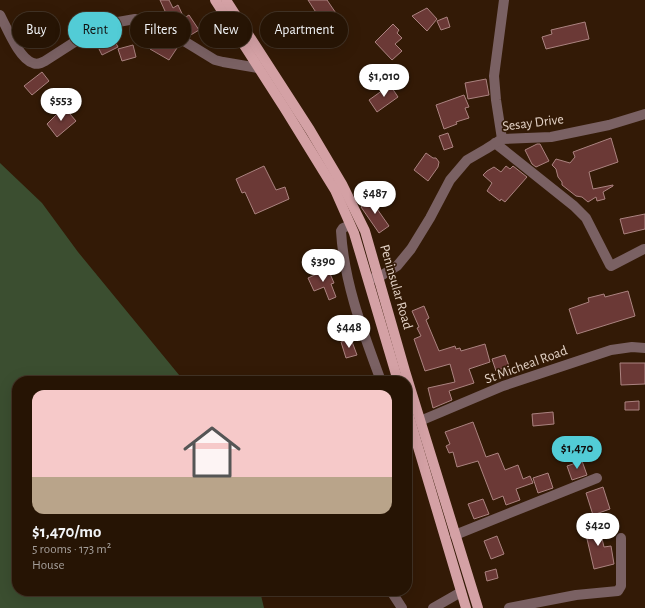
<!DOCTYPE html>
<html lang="en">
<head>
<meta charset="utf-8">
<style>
	:root { --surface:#261404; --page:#322113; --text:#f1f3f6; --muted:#a49e9a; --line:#423326; --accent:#52ccd6 }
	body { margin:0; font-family:"Alegreya Sans",sans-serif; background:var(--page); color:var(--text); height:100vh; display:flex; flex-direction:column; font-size:15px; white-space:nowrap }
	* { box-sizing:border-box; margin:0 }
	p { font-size:13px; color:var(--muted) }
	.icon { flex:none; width:22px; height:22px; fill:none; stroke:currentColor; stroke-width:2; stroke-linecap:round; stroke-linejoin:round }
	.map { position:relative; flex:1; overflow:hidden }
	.drawer { position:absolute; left:12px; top:376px; width:400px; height:220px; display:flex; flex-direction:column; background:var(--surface); border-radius:16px; box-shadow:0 4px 16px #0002,0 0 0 1px var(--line) }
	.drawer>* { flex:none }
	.guide { position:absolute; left:12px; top:12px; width:400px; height:36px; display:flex; gap:8px }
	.price { position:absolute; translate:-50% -34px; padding:0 9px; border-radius:14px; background:#fff; color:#222; font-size:13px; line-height:26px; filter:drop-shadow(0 1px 2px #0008) }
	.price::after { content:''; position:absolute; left:50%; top:24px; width:12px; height:9px; margin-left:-6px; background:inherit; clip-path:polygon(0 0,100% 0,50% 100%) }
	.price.current { background:var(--accent); color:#111 }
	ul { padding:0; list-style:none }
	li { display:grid; align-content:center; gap:8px; height:212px; padding:0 20px }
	li span { display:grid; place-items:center; height:124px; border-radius:12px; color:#555 }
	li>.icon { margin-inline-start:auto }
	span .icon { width:72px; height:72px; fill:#fffc; stroke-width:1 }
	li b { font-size:17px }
	.pill { padding:0 14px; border-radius:18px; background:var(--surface); box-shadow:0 4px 16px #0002,0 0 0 1px var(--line); font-size:14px; line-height:36px }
	.pill.current { background:var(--accent); color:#111 }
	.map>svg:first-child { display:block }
	.green { fill:#3b4e30 }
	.building { fill:#6b3936; stroke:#ab8380 }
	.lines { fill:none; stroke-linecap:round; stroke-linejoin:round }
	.minor { stroke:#7a6163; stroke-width:10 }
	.major { stroke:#d4a1a5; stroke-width:10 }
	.labels { text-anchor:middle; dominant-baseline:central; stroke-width:3.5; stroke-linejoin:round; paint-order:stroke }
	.street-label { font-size:14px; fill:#e3d2c6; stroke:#331a06 }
</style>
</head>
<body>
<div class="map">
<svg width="645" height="608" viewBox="0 0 645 608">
	<rect width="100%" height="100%" fill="#331a06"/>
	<path class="green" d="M 0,163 L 42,203 L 78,252 L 184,381 L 17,381 L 17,591 L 260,591 L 264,608 L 0,608 Z"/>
	<g class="building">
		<path d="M 160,0 L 169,0 L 173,8 L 178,5 L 184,18 L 189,15 L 199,30 L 189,36 L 182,32 L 173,16 L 165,22 L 159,16 L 165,11 Z"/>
		<path d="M 308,0 L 327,0 L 344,25 L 330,34 Z"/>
		<path d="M 427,8 L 437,19 L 427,31 L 412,16 Z"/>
		<path d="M 447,17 L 450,27 L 441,30 L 437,21 Z"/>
		<path d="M 585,22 L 589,39 L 546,49 L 542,37 L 552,34 L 551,30 Z"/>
		<path d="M 393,24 L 399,30 L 397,33 L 402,38 L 395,44 L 402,51 L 392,60 L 375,42 Z"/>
		<path d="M 112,36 L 118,47 L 102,55 L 97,45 Z"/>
		<path d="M 158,37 L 177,48 L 169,60 L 150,49 Z"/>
		<path d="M 133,45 L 136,57 L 122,61 L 118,49 Z"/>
		<path d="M 42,72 L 49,81 L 32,95 L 24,86 Z"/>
		<path d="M 486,79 L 489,95 L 468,99 L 465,83 Z"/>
		<path d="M 390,85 L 398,97 L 377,112 L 369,100 Z"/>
		<path d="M 464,95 L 469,107 L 465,108 L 469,118 L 456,122 L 457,124 L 444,129 L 436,105 Z"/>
		<path d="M 64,107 L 76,121 L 57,137 L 47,124 Z"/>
		<path d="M 448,133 L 453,147 L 444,150 L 439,136 Z"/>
		<path d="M 611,138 L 618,162 L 589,172 L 593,189 L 613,185 L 613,186 L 603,192 L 605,199 L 597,201 L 596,197 L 588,202 L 582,197 L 576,196 L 562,185 L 562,182 L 558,177 L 556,169 L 552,165 L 556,159 L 570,163 L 575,157 L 573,152 Z"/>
		<path d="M 537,144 L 540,144 L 549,161 L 536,167 L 532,164 L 525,150 Z"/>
		<path d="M 426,153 L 433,158 L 436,158 L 439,162 L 438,167 L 428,181 L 414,170 Z"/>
		<path d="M 264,166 L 276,190 L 285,187 L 289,199 L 255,214 L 245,192 L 242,193 L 236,179 Z"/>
		<path d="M 506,166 L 510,169 L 513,166 L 527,177 L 505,202 L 501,199 L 500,201 L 487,191 L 492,183 L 483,175 L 487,171 L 494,167 L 501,172 Z"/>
		<path d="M 375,197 L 380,203 L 375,206 L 389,226 L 379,233 L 361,207 Z"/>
		<path d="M 645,214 L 645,229 L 624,234 L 620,219 Z"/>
		<path d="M 328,269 L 334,283 L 331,284 L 336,297 L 329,300 L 324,287 L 314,291 L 308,278 Z"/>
		<path d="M 628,291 L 635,316 L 577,334 L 569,309 L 589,302 L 588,298 L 604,294 L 605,297 Z"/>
		<path d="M 424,306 L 429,318 L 426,320 L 439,351 L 455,346 L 456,349 L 460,348 L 461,351 L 485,344 L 490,362 L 469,369 L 474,383 L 449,391 L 452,400 L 433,408 L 428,388 L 455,382 L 450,364 L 425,371 L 414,339 L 421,336 L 417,328 L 419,327 L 412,311 Z"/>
		<path d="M 351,339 L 357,355 L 346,358 L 341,342 Z"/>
		<path d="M 505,355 L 509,366 L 496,371 L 492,359 Z"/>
		<path d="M 620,363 L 645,363 L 645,384 L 621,385 Z"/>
		<path d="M 639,401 L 639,410 L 625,410 L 625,402 Z"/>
		<path d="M 553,412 L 554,424 L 533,426 L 532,414 Z"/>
		<path d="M 473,422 L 486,457 L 498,453 L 505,470 L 518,465 L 523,479 L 530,476 L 533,483 L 516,489 L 520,500 L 506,505 L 503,496 L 493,500 L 478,461 L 457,467 L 453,452 L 449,453 L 446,446 L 450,444 L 445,432 Z"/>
		<path d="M 582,461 L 587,475 L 572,480 L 567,466 Z"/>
		<path d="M 548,473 L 553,488 L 538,493 L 533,478 Z"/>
		<path d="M 603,487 L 610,509 L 593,515 L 586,493 Z"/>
		<path d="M 483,499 L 489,514 L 474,519 L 468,504 Z"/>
		<path d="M 598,522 L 604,547 L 611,546 L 614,564 L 594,569 L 584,526 Z"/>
		<path d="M 497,536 L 504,554 L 491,559 L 484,541 Z"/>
		<path d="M 496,569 L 498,578 L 487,581 L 485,572 Z"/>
	</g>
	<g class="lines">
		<g class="minor">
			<path d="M 0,15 C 7,28 19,59 33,63 C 38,65 41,63 45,61 L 101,25 L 135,19 L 147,20 L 153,22 L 215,60 L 223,62 L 258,68"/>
			<path d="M 502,139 L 496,100 L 494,76 L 504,0"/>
			<path d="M 495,143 L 574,206 L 586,218 L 610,265 L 611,266 L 644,249"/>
			<path d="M 350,225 L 343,228 L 341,231 C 344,283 363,332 381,381"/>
			<path d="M 370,279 L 379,277 L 397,266 L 411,249 L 430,218 L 450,180 L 467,160 L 486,149 L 502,139 L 551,137 L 609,125 L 645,114"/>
			<path d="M 420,421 L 503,386 L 611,350 L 632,347 L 645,348"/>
			<path d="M 455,535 L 597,478"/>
			<path d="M 391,591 L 402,608"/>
			<path d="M 433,608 L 461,592"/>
			<path d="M 509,608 L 576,595 L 618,591 L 621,586 L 621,538"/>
		</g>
		<g class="major">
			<path d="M 215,0 L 285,109 L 335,190 L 354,233 L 398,381"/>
			<path d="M 226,0 L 310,130 L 342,184 L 365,231 L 405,371 L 478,608"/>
			<path d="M 407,410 L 466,608"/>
		</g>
	</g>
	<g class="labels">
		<g class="street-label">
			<text transform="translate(533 123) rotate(-7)">Sesay Drive</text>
			<text transform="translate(396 287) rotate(74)">Peninsular Road</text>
			<text transform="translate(526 365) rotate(-20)">St Micheal Road</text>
		</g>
	</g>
</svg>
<b class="price" style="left:384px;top:98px">$1,010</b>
<b class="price" style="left:61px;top:122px">$553</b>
<b class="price" style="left:375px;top:215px">$487</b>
<b class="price" style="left:323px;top:283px">$390</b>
<b class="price" style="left:349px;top:349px">$448</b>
<b class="price current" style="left:577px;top:470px">$1,470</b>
<b class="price" style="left:598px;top:547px">$420</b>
<div class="guide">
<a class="pill">Buy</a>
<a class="pill current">Rent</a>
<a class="pill">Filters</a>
<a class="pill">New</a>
<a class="pill">Apartment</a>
</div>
<section class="drawer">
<ul>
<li><span style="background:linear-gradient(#f6c9c9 70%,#b9a48a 0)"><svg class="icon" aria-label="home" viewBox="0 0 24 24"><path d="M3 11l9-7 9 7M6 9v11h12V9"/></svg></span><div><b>$1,470/mo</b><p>5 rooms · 173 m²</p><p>House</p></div></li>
</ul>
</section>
</div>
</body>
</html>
